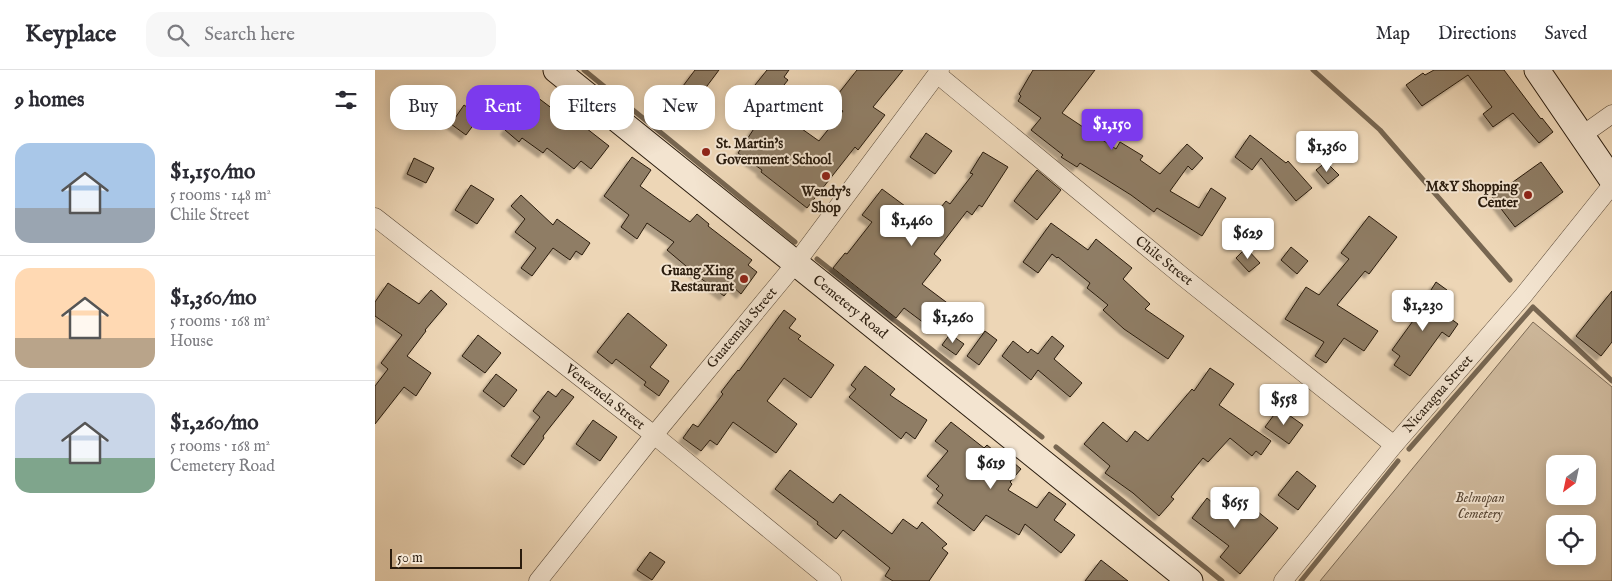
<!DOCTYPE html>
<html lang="en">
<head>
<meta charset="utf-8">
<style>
	:root { --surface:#fff; --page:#f7f7f7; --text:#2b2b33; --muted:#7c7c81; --line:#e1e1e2; --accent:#7c3aed }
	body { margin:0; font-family:"IM FELL English",serif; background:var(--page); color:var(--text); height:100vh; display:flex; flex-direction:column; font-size:19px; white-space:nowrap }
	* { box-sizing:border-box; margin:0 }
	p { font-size:16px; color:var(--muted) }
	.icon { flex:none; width:28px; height:28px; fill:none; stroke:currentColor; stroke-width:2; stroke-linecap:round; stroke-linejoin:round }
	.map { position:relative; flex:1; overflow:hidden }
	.sheet { display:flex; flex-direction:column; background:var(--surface); width:375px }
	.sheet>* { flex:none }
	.guide { position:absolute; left:15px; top:15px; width:475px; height:45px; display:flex; gap:10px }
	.needle { width:32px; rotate:213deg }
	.tools { position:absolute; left:1171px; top:385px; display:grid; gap:10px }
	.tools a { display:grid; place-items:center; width:50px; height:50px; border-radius:10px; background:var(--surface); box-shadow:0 2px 12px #0003; font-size:25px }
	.scale { position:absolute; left:15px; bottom:12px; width:132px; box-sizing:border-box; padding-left:5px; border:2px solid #2a1c0e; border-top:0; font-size:14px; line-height:18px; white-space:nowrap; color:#2a1c0e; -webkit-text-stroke:4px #f3e4d0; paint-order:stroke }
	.price { position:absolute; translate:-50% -42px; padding:0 11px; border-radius:5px; background:#fff; color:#222; font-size:16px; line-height:32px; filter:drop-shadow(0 1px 2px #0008) }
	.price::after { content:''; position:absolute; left:50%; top:30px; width:15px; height:11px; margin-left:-8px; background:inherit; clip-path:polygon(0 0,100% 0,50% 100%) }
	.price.on { background:var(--accent); color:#fff }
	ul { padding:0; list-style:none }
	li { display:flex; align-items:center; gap:15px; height:125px; padding:0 15px }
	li+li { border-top:1px solid var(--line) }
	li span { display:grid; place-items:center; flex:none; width:140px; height:100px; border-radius:15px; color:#555 }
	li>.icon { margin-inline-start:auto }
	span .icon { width:60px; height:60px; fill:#fffc; stroke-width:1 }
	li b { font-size:21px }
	h2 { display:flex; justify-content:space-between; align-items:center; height:60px; padding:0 15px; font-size:21px }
	.pill { padding:0 18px; border-radius:15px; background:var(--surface); box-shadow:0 2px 12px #0003; font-size:18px; line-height:45px }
	.pill.on { background:var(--accent); color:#fff }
	header { display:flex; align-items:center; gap:30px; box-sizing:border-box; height:70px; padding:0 25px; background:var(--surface); border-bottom:1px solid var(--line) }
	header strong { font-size:24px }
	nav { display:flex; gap:28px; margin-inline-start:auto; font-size:18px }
	.search { width:350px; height:45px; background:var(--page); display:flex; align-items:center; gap:12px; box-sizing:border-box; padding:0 18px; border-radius:15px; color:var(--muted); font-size:19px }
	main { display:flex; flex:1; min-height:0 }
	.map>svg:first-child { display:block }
	.green { fill:#ccb699; stroke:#7b6954; fill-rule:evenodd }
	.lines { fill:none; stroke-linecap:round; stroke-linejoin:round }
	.stream { stroke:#776651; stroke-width:5 }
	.building { fill:#8f7d65; stroke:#2a1c0e; filter:url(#shadow) }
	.street-casing { stroke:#5b4a38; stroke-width:19 }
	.secondary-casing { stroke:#2a1c0e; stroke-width:27 }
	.street { stroke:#f3e4d0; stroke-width:18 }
	.secondary { stroke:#f3e4d0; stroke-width:25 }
	.poi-dot { fill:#8f2418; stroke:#f3e4d0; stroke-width:2 }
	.labels { text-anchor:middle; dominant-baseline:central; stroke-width:4; stroke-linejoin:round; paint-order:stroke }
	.poi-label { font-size:14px; font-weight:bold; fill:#2a1c0e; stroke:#f3e4d0; text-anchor:end }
	.street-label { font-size:14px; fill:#2a1c0e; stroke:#f3e4d0 }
	.park-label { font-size:14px; font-style:italic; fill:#5b4a38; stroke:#f3e4d0 }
</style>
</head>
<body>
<header>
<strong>Keyplace</strong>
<div class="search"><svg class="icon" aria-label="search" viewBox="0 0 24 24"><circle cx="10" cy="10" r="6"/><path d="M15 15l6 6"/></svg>Search here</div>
<nav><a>Map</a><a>Directions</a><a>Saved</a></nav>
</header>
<main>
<section class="sheet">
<h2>9 homes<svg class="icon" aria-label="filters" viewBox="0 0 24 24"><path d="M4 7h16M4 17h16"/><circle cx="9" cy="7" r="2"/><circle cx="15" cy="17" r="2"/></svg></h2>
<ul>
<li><span style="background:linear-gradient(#a9c7e8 65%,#9aa5b1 0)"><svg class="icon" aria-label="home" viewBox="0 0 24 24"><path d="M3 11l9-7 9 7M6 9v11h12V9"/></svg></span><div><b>$1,150/mo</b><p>5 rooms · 148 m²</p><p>Chile Street</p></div></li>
<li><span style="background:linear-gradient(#ffd9b3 70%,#b9a48a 0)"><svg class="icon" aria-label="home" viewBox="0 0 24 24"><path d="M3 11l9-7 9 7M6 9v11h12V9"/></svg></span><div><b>$1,360/mo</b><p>5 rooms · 168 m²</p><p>House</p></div></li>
<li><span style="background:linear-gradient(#c9d6e8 65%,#7fa58c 0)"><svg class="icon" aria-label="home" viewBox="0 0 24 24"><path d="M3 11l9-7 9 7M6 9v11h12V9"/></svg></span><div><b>$1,260/mo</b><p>5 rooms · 168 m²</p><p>Cemetery Road</p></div></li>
</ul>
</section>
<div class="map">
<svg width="1237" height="511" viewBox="0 0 1237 511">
	<defs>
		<filter id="shadow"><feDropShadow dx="-4.5" dy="4.5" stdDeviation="1" flood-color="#0004"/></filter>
	</defs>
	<rect width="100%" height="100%" fill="#edd6b6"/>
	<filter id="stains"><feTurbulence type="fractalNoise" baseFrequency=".004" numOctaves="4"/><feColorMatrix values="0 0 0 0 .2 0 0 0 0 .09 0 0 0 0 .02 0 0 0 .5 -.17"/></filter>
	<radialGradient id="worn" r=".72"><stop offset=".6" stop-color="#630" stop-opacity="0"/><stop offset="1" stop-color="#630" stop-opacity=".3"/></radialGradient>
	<path class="green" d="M 1158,252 L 1237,317 L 1237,511 L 945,511 ZM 1180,394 L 1212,394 L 1212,426 L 1180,426 ZM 1180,454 L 1212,454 L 1212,486 L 1180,486 Z"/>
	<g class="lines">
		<g class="stream">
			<path d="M 209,0 L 420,172"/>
			<path d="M 938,0 L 1005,60 L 1135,210"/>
			<path d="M 442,189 L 667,367"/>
			<path d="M 681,377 L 847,511"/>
			<path d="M 1034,379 L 1158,237 L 1237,311"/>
			<path d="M 926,511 L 1023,391"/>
		</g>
	</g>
	<g class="building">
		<path d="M 320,0 L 344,0 L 323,28 L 325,29 L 310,49 L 293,36 Z"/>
		<path d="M 392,0 L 414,0 L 409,7 L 413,10 L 393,35 L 444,71 L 468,41 L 456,33 L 482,0 L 528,0 L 498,37 L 510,45 L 483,80 L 480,77 L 432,138 L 386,102 L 387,100 L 363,83 L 384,51 L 364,35 Z"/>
		<path d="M 658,0 L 720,0 L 687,43 L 741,79 L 745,72 L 768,86 L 765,90 L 785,104 L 812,74 L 828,88 L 817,100 L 813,96 L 795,121 L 824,138 L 836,118 L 851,128 L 827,166 L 782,138 L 779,142 L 756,125 L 705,93 L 702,97 L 686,87 L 688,85 L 656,60 L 666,48 L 643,31 L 646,26 L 644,24 Z"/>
		<path d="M 1059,0 L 1129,0 L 1166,49 L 1167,48 L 1178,62 L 1164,73 L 1138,43 L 1118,57 L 1108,44 L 1117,37 L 1093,5 L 1047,36 L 1031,15 L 1048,3 L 1050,5 Z"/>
		<path d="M 158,24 L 199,55 L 202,51 L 234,76 L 216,99 L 206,91 L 199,99 L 172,78 L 168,83 L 147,68 L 144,72 L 130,60 Z"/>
		<path d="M 89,35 L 105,46 L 91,65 L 76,54 Z"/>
		<path d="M 551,63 L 577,81 L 560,104 L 535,87 Z"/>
		<path d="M 875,65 L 911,93 L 913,91 L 937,118 L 921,131 L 886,88 L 877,100 L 860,87 Z"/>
		<path d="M 608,82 L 633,97 L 607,137 L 604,135 L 597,145 L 592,141 L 559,184 L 566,190 L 547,214 L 575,235 L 557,259 L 529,238 L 521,248 L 458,198 L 470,183 L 472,184 L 497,152 L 487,145 L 507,119 L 553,153 L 571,131 L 575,134 L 598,104 L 595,103 Z"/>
		<path d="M 257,87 L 276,100 L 265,116 L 315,152 L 322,144 L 334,154 L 333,156 L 377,190 L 373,195 L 382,202 L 366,224 L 357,216 L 349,226 L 324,207 L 292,180 L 299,172 L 272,153 L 262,169 L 246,157 L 254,145 L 229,126 Z"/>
		<path d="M 39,88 L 59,98 L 51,113 L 32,104 Z"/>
		<path d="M 951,92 L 964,105 L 953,114 L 941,100 Z"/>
		<path d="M 1166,92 L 1188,122 L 1140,157 L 1117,127 Z"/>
		<path d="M 662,100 L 686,120 L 662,150 L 639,131 Z"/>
		<path d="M 96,115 L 119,129 L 102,154 L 80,140 Z"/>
		<path d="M 146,125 L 178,155 L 182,149 L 215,173 L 207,185 L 201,181 L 195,190 L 178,178 L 157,206 L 146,198 L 161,178 L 140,162 L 150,149 L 136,136 Z"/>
		<path d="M 994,146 L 1022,167 L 994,204 L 990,201 L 962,235 L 1003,261 L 989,281 L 969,268 L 951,293 L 940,286 L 949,272 L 910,249 L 931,217 L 944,225 L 974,189 L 966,183 Z"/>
		<path d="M 676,153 L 713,180 L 721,169 L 757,198 L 748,209 L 775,234 L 770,239 L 809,266 L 793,289 L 749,259 L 728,240 L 733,235 L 712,218 L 715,213 L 683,187 L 682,188 L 677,184 L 663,203 L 648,192 Z"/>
		<path d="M 916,177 L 933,191 L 922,204 L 906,190 Z"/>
		<path d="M 871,178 L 885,193 L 874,202 L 861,188 Z"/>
		<path d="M 1061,212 L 1072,220 L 1061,238 L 1083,254 L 1074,267 L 1067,262 L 1035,306 L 1019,295 L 1025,286 L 1017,280 L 1048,237 L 1046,236 Z"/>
		<path d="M 13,213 L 44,234 L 56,220 L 72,234 L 50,260 L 51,261 L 32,286 L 56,303 L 41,326 L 29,317 L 0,354 L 0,316 L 13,299 L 6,293 L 27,265 L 0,246 L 0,232 Z"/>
		<path d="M 1237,221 L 1237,272 L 1226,286 L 1201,266 Z"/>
		<path d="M 409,240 L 421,249 L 414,258 L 426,266 L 423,269 L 459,295 L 436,328 L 409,308 L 392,331 L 422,354 L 401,383 L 358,352 L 342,375 L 335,370 L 326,381 L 308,368 L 318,354 L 323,357 L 348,324 L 346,322 L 363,300 L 364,301 Z"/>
		<path d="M 253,243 L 292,275 L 275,297 L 294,311 L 284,326 L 269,315 L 271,312 L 241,289 L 237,294 L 222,282 Z"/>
		<path d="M 610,261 L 622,270 L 604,295 L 592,286 Z"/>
		<path d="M 575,264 L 589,274 L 581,285 L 567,275 Z"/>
		<path d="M 103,265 L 126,283 L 110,303 L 87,286 Z"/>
		<path d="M 677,266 L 689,276 L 679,289 L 707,313 L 695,327 L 663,300 L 656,310 L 627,286 L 638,271 L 653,283 L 656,279 L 663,284 Z"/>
		<path d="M 490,296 L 520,319 L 515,325 L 552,350 L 540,369 L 531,362 L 526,369 L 474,327 L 481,319 L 476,315 Z"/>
		<path d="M 835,298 L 859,314 L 844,335 L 896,371 L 886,385 L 881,381 L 877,386 L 855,368 L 833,392 L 828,388 L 796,427 L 799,429 L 784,446 L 758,423 L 730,403 L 735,396 L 709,374 L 728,352 L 752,372 L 760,361 L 773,371 L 817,319 L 819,321 Z"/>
		<path d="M 121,304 L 142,320 L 129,337 L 108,321 Z"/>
		<path d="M 187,319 L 199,327 L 168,366 L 169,368 L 149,395 L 136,386 L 165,347 L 158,341 L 173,321 L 181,327 Z"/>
		<path d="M 904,338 L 928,355 L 914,374 L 890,357 Z"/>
		<path d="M 218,350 L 242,367 L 225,391 L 201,374 Z"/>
		<path d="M 576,352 L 609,378 L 612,375 L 629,389 L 631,386 L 646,399 L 635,412 L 637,414 L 633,420 L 662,438 L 674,422 L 691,434 L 679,450 L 700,465 L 686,483 L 650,454 L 644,465 L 611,445 L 599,461 L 562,433 L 568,425 L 561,419 L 564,416 L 552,406 L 573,381 L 560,371 Z"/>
		<path d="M 415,400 L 458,433 L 465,424 L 517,464 L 528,449 L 542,459 L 547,452 L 572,474 L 567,478 L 573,483 L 554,511 L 518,511 L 510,506 L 515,498 L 468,460 L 461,469 L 442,454 L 443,452 L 400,419 Z"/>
		<path d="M 922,401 L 941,416 L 923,440 L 903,425 Z"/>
		<path d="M 846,421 L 880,444 L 882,441 L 903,458 L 865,504 L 845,487 L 854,476 L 817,448 L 832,428 L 838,433 Z"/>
		<path d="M 275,482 L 290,492 L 277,510 L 262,500 Z"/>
		<path d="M 726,490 L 753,511 L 710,511 Z"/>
	</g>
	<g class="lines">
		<defs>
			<g id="street">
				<path d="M 562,4 L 807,206 L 1019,375"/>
				<path d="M 1206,66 L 1237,44"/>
				<path d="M 0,147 L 279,365 L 457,511"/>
				<path d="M 163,511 L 279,365 L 421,193 L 565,0"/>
				<path d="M 908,511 L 1019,375 L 1148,226 L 1237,115"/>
			</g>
			<g id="secondary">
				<path d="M 181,0 L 815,511"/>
				<path d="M 1162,0 L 1237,110"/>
			</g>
		</defs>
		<use href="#street" class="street-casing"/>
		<use href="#secondary" class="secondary-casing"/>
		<use href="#street" class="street"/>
		<use href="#secondary" class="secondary"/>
	</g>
	<g class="poi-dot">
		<circle cx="331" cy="82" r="5"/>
		<circle cx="451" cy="106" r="5"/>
		<circle cx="1153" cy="125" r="5"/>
		<circle cx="369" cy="209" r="5"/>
	</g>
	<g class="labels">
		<g class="poi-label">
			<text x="341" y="74" text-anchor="start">St. Martin's<tspan x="341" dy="16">Government School</tspan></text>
			<text x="1143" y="117">M&amp;Y Shopping<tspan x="1143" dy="16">Center</tspan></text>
			<text x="451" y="122" text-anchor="middle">Wendy's<tspan x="451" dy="16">Shop</tspan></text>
			<text x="359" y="201">Guang Xing<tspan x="359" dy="16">Restaurant</tspan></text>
		</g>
		<g class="street-label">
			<text transform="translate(789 191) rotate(39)">Chile Street</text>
			<text transform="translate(475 237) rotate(39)">Cemetery Road</text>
			<text transform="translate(367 258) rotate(-50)">Guatemala Street</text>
			<text transform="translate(1063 324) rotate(-49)">Nicaragua Street</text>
			<text transform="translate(230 327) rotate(38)">Venezuela Street</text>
		</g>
		<g class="park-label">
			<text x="1105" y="428">Belmopan<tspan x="1105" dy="16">Cemetery</tspan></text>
		</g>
	</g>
	<rect width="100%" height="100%" filter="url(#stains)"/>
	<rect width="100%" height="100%" fill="url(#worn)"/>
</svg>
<div class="tools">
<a><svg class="needle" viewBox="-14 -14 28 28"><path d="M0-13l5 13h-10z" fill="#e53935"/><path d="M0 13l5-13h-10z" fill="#7c7c81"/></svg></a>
<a><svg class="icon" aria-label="locate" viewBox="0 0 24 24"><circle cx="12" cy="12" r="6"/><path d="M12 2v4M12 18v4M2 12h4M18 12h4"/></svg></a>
</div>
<div class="scale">50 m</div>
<b class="price on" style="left:737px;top:81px">$1,150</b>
<b class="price" style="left:952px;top:103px">$1,360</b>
<b class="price" style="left:537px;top:177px">$1,460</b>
<b class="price" style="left:873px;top:190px">$629</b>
<b class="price" style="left:1048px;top:262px">$1,230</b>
<b class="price" style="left:578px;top:274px">$1,260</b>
<b class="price" style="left:909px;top:356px">$558</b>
<b class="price" style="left:616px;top:420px">$619</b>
<b class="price" style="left:860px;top:459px">$655</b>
<div class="guide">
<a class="pill">Buy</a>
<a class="pill on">Rent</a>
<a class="pill">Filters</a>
<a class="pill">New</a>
<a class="pill">Apartment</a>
</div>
</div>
</main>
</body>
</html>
